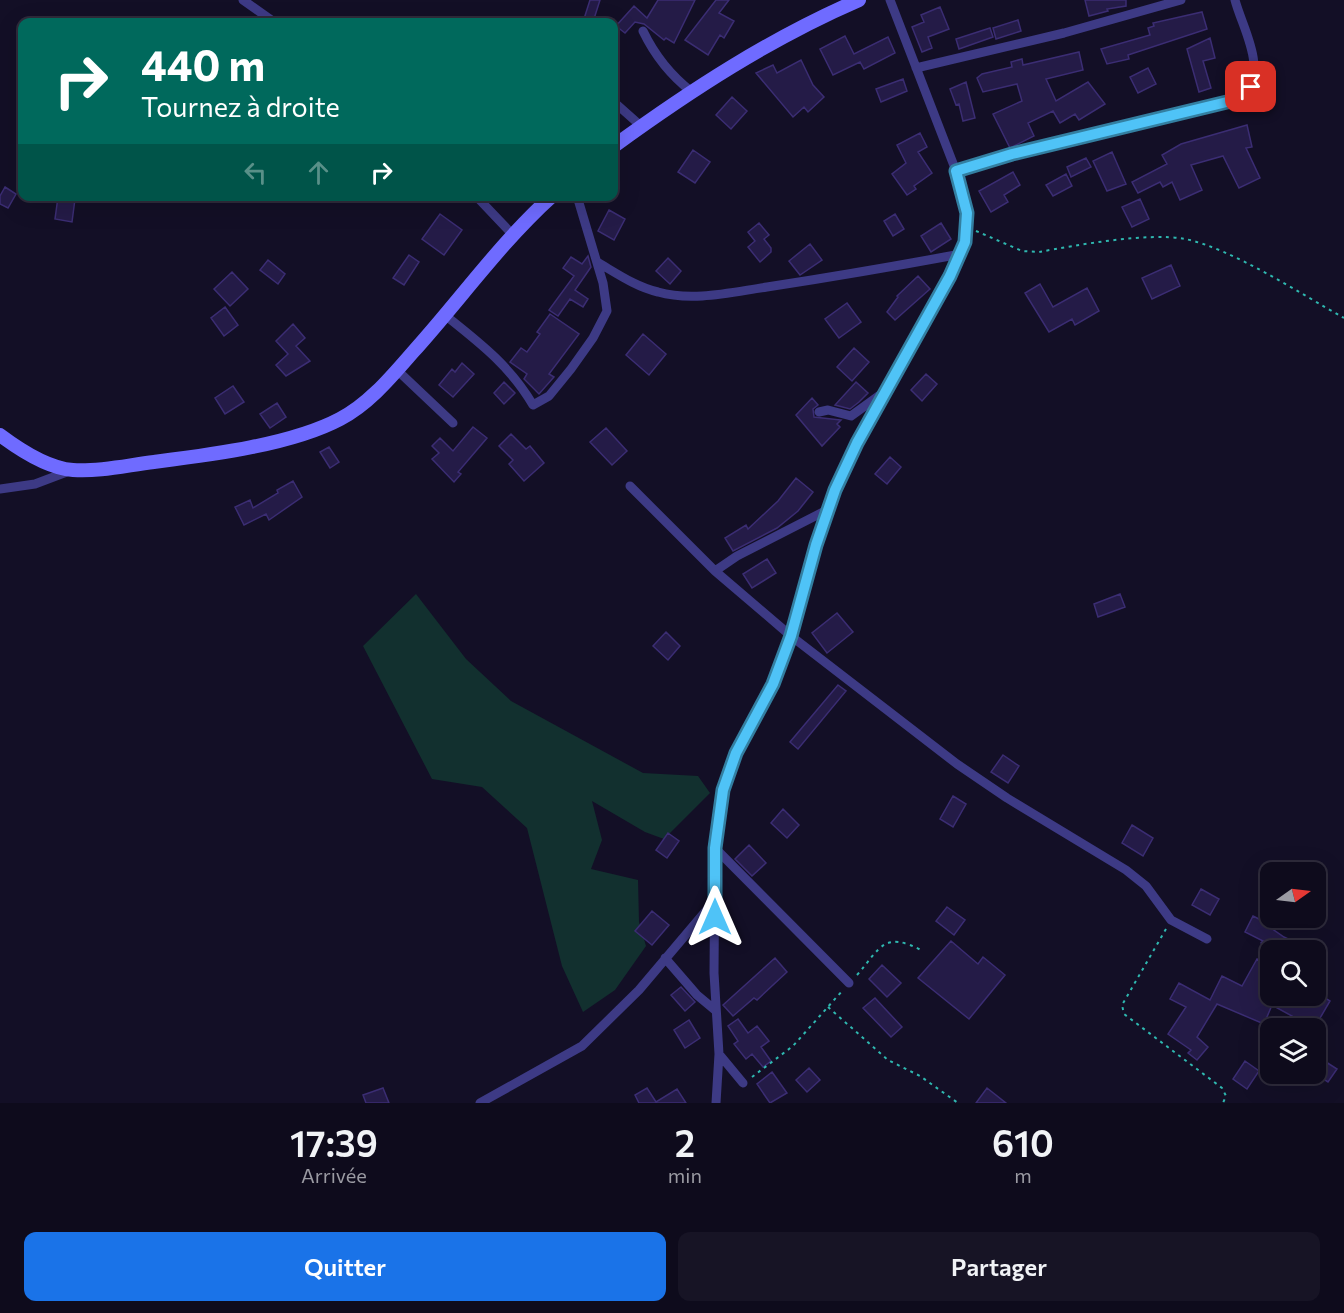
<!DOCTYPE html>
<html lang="fr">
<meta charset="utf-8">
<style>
body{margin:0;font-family:Commissioner,sans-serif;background:#171425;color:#f1f3f6;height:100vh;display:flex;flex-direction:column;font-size:22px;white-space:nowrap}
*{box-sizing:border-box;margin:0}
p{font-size:20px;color:#9b9ba3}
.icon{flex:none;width:33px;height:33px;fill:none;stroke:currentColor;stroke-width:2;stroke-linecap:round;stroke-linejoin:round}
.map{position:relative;height:1103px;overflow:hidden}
.side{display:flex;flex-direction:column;background:#0e0b1c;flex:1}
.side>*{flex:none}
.guide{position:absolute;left:18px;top:18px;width:600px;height:183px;border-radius:12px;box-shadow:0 6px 24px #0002,0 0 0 2px #2e2b3b;background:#00695c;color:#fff;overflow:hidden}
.needle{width:39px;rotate:76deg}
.fabs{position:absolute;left:1260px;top:862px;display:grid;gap:12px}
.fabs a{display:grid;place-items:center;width:66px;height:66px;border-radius:12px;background:#0e0b1c;box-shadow:0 6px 24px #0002,0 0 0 2px #2e2b3b;font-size:30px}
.pin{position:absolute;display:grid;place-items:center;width:51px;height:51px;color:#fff;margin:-26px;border-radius:12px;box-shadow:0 3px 9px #0006}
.me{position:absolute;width:66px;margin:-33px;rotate:0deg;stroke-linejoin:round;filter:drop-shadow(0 0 4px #0008)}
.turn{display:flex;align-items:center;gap:21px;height:126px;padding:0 24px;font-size:27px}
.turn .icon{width:78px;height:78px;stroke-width:2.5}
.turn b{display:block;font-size:42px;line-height:51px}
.lanes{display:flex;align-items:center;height:57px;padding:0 24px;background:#0003;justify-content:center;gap:30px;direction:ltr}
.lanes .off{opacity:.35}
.eta{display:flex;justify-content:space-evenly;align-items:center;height:102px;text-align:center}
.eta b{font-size:36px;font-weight:600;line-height:42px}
.button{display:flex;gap:12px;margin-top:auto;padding:12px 24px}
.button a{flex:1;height:69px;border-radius:12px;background:#1a73e8;color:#fff;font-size:24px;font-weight:600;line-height:69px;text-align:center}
.button a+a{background:#171425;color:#f1f3f6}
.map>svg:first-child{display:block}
.green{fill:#12302f}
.building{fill:#241b47;stroke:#3b2d73;stroke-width:1.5}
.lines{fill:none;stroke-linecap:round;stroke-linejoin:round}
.path{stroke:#2fb8b0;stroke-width:2;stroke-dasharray:3 4.5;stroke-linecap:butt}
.street{stroke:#3d3a85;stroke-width:9}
.secondary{stroke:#6f6bff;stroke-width:14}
.route-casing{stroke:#337fa1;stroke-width:15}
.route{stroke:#4fc3f7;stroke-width:10}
</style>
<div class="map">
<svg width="1344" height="1103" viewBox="0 0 1344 1103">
<rect width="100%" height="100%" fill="#130f26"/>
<!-- green -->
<path class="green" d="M 416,594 L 466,659 L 511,701 L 643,773 L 698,776 L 710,793 L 664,839 L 645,832 L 592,801 L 602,840 L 591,869 L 638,880 L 639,922 L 646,946 L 615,990 L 583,1012 L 562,966 L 527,828 L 482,787 L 432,779 L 363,646 Z"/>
<!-- building -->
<path class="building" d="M 590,0 L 600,0 L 593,22 L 583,22 Z
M 658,0 L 695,0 L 674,43 L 666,38 L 664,40 L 644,24 L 635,22 L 625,33 L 616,26 L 634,6 L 647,18 Z
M 716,0 L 729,0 L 719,13 L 734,21 L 724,38 L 720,35 L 708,55 L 685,40 Z
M 1085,0 L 1126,0 L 1126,6 L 1107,9 L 1108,11 L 1089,16 Z
M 940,7 L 949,29 L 928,37 L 932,48 L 922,52 L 912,27 L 924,22 L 921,15 Z
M 1202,12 L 1207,29 L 1128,55 L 1129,59 L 1107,64 L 1101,49 L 1150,35 L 1148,28 L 1154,26 L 1153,23 Z
M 1018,20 L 1021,31 L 996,39 L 993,28 Z
M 990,28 L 993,37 L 959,49 L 956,39 Z
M 845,36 L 854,54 L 888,37 L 895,53 L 864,69 L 860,62 L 833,75 L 820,49 Z
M 1210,38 L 1215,58 L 1203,61 L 1211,88 L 1199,92 L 1187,49 Z
M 1079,52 L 1083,70 L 1046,79 L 1056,101 L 1088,82 L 1105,104 L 1079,120 L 1075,114 L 1060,123 L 1053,111 L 1028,123 L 1034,136 L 1010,148 L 993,114 L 1022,101 L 1017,84 L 983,92 L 977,78 L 982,74 L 1012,67 L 1011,62 L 1022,59 L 1023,65 Z
M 801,60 L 813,85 L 824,97 L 808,112 L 804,107 L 793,117 L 756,73 L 773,65 L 777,73 Z
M 1148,68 L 1156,84 L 1138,93 L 1130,77 Z
M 903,79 L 907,91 L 881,102 L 876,89 Z
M 966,82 L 975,118 L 963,121 L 959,104 L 956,105 L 950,89 Z
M 732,97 L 747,111 L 731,129 L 716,115 Z
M 1247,125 L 1252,147 L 1246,148 L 1260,178 L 1239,188 L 1223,156 L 1191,165 L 1202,190 L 1180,200 L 1172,182 L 1163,187 L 1160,182 L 1138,193 L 1132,182 L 1167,164 L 1162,155 L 1181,144 Z
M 920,133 L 927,147 L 918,152 L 932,173 L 914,186 L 916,189 L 907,195 L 892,174 L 906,163 L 897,145 Z
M 693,150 L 710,162 L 695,183 L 678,172 Z
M 1112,152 L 1126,184 L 1107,191 L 1093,161 Z
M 1086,158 L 1091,167 L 1071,177 L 1067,167 Z
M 1013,172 L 1020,185 L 1004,195 L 1008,202 L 991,212 L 979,191 Z
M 1066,174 L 1072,186 L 1053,196 L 1046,185 Z
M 5,187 L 16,194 L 8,208 L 0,204 L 0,196 Z
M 58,197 L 75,199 L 72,222 L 55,219 Z
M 1140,199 L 1149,219 L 1132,227 L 1122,207 Z
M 609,210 L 625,219 L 614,240 L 598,231 Z
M 440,214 L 462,230 L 444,255 L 422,239 Z
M 895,214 L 904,229 L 893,236 L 884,221 Z
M 759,223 L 769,235 L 764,239 L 771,248 L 771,252 L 760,262 L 748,247 L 755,241 L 748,232 Z
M 941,223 L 951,239 L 931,252 L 921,236 Z
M 810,244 L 822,260 L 800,275 L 789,261 Z
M 409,255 L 419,262 L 404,285 L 393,278 Z
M 588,256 L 591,267 L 575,290 L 588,299 L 583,307 L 570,299 L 558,316 L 549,310 L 574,276 L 563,268 L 571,257 L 582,264 Z
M 668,258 L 681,271 L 670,284 L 656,271 Z
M 268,260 L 285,274 L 278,284 L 260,270 Z
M 1171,265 L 1180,286 L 1152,299 L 1142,278 Z
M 232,272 L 248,289 L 230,306 L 214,289 Z
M 918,276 L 930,289 L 895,320 L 887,312 L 898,297 L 897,296 Z
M 1040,284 L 1053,307 L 1087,288 L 1099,311 L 1075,325 L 1072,319 L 1049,332 L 1025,293 Z
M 847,303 L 861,322 L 839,338 L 825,319 Z
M 225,307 L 238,325 L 224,336 L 211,318 Z
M 550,314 L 579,334 L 549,374 L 554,377 L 539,394 L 524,379 L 527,374 L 510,362 L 521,348 L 527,352 L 540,334 L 537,332 Z
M 293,324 L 305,338 L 296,346 L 310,361 L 286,376 L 276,365 L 288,354 L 276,341 Z
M 643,334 L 666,354 L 649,375 L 626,355 Z
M 854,348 L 869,362 L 852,381 L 837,367 Z
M 462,363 L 474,374 L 453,397 L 439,385 L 452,369 L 455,372 Z
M 926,374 L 937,384 L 922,401 L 911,390 Z
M 504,382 L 515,393 L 504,404 L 494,393 Z
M 856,382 L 868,393 L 859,402 L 850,409 L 835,405 Z
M 233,386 L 244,402 L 225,414 L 215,398 Z
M 812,398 L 818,405 L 813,409 L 814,417 L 841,420 L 837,424 L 840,427 L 822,446 L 796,415 Z
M 277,403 L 286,417 L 270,428 L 260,414 Z
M 473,427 L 487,438 L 458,472 L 461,474 L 454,482 L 432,459 L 439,453 L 432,446 L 440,438 L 453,451 Z
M 606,428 L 627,451 L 612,465 L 590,442 Z
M 511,434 L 526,449 L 530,446 L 544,463 L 524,481 L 509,464 L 513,460 L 499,446 Z
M 329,447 L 339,462 L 330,468 L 320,452 Z
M 890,457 L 901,467 L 887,484 L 875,474 Z
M 796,478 L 813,492 L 798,511 L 777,528 L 733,551 L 725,538 L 746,525 L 748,529 L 778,501 Z
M 293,481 L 302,497 L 269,520 L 266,514 L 244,525 L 235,507 L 250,500 L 253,508 L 278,493 L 277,490 Z
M 767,559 L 776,573 L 752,588 L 743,574 Z
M 1120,594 L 1125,607 L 1098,617 L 1094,604 Z
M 837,613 L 853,632 L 827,653 L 812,633 Z
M 666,632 L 680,646 L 668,660 L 653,646 Z
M 838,685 L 846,691 L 798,749 L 790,742 Z
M 1003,755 L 1019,766 L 1008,783 L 991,772 Z
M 953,796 L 966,804 L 953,827 L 940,819 Z
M 783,809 L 799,825 L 787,838 L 771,823 Z
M 1132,825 L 1153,838 L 1143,856 L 1122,843 Z
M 668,833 L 679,841 L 667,858 L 656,850 Z
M 749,845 L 766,863 L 752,876 L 735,859 Z
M 1201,889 L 1219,899 L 1210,915 L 1192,905 Z
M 947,907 L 965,920 L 954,935 L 936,921 Z
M 652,911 L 669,925 L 652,945 L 635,931 Z
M 1253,916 L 1269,924 L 1268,926 L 1284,937 L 1313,951 L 1261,951 L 1264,945 L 1261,943 L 1263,941 L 1245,932 Z
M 951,941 L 978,964 L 983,957 L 1005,975 L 969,1019 L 918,978 Z
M 775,958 L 787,972 L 757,1000 L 754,998 L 733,1016 L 723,1005 Z
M 1257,959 L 1270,967 L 1270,996 L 1316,996 L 1316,992 L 1330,1001 L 1316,1025 L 1313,1023 L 1309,1029 L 1283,1029 L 1292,1016 L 1272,1005 L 1264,1024 L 1217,1004 L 1197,1037 L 1208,1047 L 1197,1060 L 1188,1053 L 1191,1050 L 1168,1034 L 1186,1007 L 1170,999 L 1179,983 L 1210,1000 L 1222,976 L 1242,986 Z
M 882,965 L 901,983 L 887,997 L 869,979 Z
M 681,987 L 695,1002 L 685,1011 L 671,995 Z
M 875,998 L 902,1027 L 891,1037 L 863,1008 Z
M 738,1019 L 748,1033 L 757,1026 L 769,1041 L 761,1047 L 771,1061 L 763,1067 L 752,1054 L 746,1059 L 734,1044 L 738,1041 L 728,1026 Z
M 689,1020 L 700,1038 L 685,1048 L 674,1030 Z
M 1245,1061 L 1259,1071 L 1247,1089 L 1233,1079 Z
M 1326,1062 L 1337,1069 L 1328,1082 L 1317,1075 Z
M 809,1068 L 820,1080 L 807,1092 L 796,1080 Z
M 772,1072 L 787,1093 L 770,1103 L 757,1084 Z
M 383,1088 L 389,1103 L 366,1103 L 363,1095 Z
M 647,1088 L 656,1102 L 677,1089 L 686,1103 L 639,1103 L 635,1095 Z
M 987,1088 L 1006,1103 L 976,1103 Z"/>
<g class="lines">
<!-- path -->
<path class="path" d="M 976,231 L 1022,251 L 1039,252 C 1077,245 1148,232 1185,239 C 1231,248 1301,294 1344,318
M 1166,929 L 1122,1005 L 1124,1014 L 1222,1088 L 1226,1096 L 1223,1103
M 857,975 C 881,947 884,931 921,950
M 828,1007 L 888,1060 L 920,1076 L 958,1103
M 752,1077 L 793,1046 L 843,990"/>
<!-- street -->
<path class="street" d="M 243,0 L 274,22
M 643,31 C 655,56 670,75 692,92
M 916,68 L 1064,33 L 1181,0
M 614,102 L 641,126
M 956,171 L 1242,96 C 1269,70 1243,30 1235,0
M 476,196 L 512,234
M 597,262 C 616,273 636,287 658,292 C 693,302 732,292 767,287 C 832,277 896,266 961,254
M 446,316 C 480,343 511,367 533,405 L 549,396 L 571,369 L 593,338 L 607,311 L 603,283 L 577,196
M 397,370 L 453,423
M 819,412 L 828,410 L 851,416 L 880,395
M 630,486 L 715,571 L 791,636 L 957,764 L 1007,798 L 1126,870 L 1146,886 L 1171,920 L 1207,939
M 0,489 L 35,484 L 72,470
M 715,571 L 737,556 L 827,510
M 715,848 L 849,983
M 665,958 L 697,995 L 715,1010
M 719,1054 L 743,1083
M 480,1103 L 582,1046 L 639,990 L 716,899
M 716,1103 L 719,1054 L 714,973 L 715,848 L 723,791 L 736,753 L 773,684 L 791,636 L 815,545 L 835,490 L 857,443 L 950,276 L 965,242 L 967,213 L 956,171 L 890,0"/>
<!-- secondary -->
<path class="secondary" d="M 614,146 C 691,90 771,38 859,0
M 0,435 C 20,450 47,468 73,470 C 99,472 128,465 154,462 C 209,455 291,445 340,419 C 369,404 392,376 413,352 C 460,300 500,243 552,196"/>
</g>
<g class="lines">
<!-- route casing -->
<g class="route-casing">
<path id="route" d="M 715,917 L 715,848 L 723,790 L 736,753 L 773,684 L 791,636 L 816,545 L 835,490 L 857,443 L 950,276 L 965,242 L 967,213 L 956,171 L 1012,154 L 1231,101 L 1251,87"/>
</g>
<!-- route -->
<use href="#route" class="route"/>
</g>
</svg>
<div class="fabs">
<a><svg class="needle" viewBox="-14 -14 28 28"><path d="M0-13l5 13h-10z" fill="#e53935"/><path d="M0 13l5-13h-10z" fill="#9b9ba3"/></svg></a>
<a><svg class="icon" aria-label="search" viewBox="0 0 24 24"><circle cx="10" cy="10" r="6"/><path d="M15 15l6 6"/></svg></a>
<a><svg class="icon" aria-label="layers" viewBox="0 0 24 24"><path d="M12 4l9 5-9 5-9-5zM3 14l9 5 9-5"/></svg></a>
</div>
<div class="pin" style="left:1251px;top:87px;background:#d93025"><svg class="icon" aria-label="arrive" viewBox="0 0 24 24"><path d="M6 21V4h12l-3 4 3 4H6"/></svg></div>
<svg class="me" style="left:715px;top:917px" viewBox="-20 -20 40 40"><path d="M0-17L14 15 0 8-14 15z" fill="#4fc3f7" stroke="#fff" stroke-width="4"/></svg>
<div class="guide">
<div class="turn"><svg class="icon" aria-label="right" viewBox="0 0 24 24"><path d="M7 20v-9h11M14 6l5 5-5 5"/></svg><div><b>440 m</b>Tournez à droite</div></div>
<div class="lanes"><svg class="icon off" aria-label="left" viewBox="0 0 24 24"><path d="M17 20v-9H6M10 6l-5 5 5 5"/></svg><svg class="icon off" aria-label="ahead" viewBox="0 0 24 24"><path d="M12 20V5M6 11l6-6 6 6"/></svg><svg class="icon" aria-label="right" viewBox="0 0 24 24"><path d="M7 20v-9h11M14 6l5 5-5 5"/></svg></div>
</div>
</div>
<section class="side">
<div class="eta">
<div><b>17:39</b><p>Arrivée</p></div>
<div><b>2</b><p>min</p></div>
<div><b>610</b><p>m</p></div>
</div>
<div class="button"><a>Quitter</a><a>Partager</a></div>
</section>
